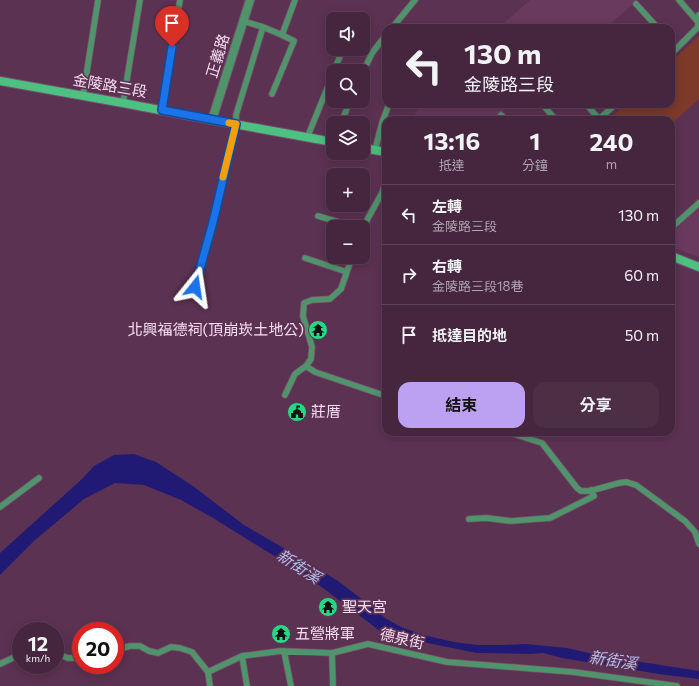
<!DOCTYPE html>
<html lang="zh-TW">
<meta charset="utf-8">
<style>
body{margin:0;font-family:Commissioner,"Noto Sans TC",sans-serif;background:#4c2e45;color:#f1f3f6;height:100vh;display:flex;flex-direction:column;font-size:15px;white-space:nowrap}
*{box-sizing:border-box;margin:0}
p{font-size:13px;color:#b0a5b0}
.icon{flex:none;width:22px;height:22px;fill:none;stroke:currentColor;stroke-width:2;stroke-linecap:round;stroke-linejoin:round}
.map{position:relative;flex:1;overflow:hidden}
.panel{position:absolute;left:382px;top:116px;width:293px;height:320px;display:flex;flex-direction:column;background:#45263e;border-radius:12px;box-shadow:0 2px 10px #0003,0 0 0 1px #5d4358}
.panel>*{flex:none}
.top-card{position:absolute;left:382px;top:24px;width:293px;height:84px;border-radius:12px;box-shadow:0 2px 10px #0003,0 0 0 1px #5d4358;background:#45263e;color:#f1f3f6;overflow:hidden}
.fabs{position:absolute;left:326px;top:12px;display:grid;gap:8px}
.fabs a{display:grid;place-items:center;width:44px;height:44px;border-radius:8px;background:#45263e;box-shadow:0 2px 10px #0003,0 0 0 1px #5d4358;font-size:20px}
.speed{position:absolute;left:12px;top:622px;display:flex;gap:8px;font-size:20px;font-weight:700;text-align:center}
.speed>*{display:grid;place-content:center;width:52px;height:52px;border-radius:50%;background:#45263e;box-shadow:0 2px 10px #0003,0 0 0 1px #5d4358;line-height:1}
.speed small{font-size:10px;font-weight:400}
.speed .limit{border:6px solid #d22;background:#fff;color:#111}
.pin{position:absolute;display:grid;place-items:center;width:34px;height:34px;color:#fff;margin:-41px -17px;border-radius:50% 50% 50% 0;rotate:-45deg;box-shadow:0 0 4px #0007}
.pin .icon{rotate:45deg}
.me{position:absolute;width:44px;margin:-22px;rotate:15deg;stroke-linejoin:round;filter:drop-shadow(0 0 3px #0008)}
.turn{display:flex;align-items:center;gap:14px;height:84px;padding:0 16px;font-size:18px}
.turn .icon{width:52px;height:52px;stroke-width:2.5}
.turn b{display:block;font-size:28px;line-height:34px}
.eta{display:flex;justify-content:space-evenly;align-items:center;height:68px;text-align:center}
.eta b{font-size:24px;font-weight:700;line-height:28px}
.primary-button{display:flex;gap:8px;margin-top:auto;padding:8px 16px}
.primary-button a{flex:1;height:46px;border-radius:12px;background:#bca0f2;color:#111;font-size:16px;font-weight:700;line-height:46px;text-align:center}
.primary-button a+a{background:#4c2e45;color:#f1f3f6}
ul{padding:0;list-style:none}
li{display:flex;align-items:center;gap:12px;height:60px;padding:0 16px;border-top:1px solid #5d4358}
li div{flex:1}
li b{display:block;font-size:15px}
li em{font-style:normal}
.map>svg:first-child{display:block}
.built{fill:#6a395e}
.green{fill:#7d3a28}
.water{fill:#211a75}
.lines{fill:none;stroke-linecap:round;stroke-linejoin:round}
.service-casing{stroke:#78516e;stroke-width:7}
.minor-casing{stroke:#78516e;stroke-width:10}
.secondary-casing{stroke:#78516e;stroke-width:10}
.service{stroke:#50946c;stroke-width:5.5}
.minor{stroke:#50946c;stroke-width:8}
.secondary{stroke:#4dc182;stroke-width:8}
.route-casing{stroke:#114b97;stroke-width:10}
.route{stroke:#1a73e8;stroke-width:7}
.slow{stroke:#f59e0b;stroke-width:7}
.labels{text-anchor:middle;stroke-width:3.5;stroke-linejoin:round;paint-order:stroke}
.street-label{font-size:15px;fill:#f7dcef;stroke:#5c3252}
.poi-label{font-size:15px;fill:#f7dcef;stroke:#5c3252;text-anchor:start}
.water-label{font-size:16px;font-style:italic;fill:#b5bef0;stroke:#5c3252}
</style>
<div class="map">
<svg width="699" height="686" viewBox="0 0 699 686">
<rect width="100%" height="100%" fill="#5c3252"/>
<!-- built -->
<path class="built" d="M 530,0 L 638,0 L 605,28 L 498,28 Z
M 419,104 L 512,104 L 492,120 L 413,120 Z
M 699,208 L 699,257 L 671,247 L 671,233 Z"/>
<!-- green -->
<path class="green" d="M 699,36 L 699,99 L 671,124 L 671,120 L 609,120 L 626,104 L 671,104 L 671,62 Z"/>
<!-- water -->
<path class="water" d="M 134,454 L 156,462 L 193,486 L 244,525 L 299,557 L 338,581 L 375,609 L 385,618 L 401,627 L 423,635 L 454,642 L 477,645 L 502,645 L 526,644 L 567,648 L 589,653 L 635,661 L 699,671 L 699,679 L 659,674 L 562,658 L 543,653 L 531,654 L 477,653 L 384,634 L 323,588 L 284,562 L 213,518 L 181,500 L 144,485 L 115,483 L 84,499 L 34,541 L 0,575 L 0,553 L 82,479 L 94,466 L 114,455 Z"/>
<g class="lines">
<!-- service casing -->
<g class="service-casing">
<path id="service" d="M 679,0 L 698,22
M 636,4 L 658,28
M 243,21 L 263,27 L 282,35
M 392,28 L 415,0
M 671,43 L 676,49
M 671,54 L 698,27 L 698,16 L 699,15
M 334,71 L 343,49
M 363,72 L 372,53 L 386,35
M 272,94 L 294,41 L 282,35 L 295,0
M 83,96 L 98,0
M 123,103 L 140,0
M 542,104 L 556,120
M 586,104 L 599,119
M 162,110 L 180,0
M 501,115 L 506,120
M 598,120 L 616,104
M 341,123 L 350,101
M 307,138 L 333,74
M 375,150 L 382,123 L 389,104
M 318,216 L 356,227
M 671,228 L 699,203
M 363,230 L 368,218 L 382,193 L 386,180
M 352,257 L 341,289 L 330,299 L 312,300 L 304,303 L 303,316 L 312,347 L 311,359 L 306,366 L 315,372 L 386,396
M 305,258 L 347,272
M 195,287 L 213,222 L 236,125 L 236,115 L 263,27
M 285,395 L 295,374 L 306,366
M 508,432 L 542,443 L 577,488 L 581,491 L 590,491 L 619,483 L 626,482 L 636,485 L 685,521 L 695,532 L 699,544
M 0,507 L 39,478
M 469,519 L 486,518 L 511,521 L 550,518 L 594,496 L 591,490
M 115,650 L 130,646 L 140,646 L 149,651 L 158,653 L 171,647 L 180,648 L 192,652 L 208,672
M 284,651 L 291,686
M 55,653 L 68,658 L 81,658
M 332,653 L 333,686
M 242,656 L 247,686
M 0,664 L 21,654
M 208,672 L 242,656 L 281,651 L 332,653 L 368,644 L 447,662 L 573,672 L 677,686
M 208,672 L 210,686"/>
</g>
<!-- minor casing -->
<g class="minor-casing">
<path id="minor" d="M 212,120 L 250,0"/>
</g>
<!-- secondary casing -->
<g class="secondary-casing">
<path id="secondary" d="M 0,81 L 123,103 L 212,120 L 333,142
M 363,148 L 386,152
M 671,256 L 699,267"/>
</g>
<!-- service -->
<use href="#service" class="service"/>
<!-- minor -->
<use href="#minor" class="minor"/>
<!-- secondary -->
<use href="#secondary" class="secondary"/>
</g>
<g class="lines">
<!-- route casing -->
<g class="route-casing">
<path id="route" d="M 172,47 L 162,110 L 236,124 L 213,222 L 195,287"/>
</g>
<!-- route -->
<use href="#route" class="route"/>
<!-- slow -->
<path class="slow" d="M 223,177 L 236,124 L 229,123"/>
</g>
<!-- icons -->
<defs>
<g id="temple-disc" transform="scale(1)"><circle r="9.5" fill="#26d886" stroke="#5c3252"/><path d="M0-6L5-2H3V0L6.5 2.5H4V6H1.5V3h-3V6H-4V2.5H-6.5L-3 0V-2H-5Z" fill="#111"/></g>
<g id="civic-disc" transform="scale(1)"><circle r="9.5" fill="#26d886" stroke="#5c3252"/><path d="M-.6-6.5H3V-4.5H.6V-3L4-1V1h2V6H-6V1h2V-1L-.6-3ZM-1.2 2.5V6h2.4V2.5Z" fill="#111"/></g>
</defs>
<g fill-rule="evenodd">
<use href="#temple-disc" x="318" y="330"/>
<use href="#civic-disc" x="297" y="412"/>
<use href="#temple-disc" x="328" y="607"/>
<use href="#temple-disc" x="281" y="634"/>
</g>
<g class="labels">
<!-- street labels -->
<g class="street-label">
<text transform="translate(218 56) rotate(-73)" y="5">正義路</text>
<text transform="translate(110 86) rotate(10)" y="5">金陵路三段</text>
<text transform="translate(402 639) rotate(13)" y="5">德泉街</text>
</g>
<!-- poi labels -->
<g class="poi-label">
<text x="304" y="335" text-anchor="end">北興福德祠(頂崩崁土地公)</text>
<text x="311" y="417">莊厝</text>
<text x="342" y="612">聖天宮</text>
<text x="295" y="639">五營將軍</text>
</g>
<!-- water labels -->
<g class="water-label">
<text transform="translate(299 566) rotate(33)" y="6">新街溪</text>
<text transform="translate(613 660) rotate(9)" y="6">新街溪</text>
</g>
</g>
</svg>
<div class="fabs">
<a><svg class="icon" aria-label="sound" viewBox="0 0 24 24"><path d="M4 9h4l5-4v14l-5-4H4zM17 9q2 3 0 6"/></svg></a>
<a><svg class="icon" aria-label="search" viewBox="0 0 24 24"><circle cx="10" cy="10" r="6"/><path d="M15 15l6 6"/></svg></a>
<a><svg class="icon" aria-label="layers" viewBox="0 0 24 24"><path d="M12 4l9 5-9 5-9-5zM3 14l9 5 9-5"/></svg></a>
<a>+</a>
<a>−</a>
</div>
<div class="speed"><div>12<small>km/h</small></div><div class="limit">20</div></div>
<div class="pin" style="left:172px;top:47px;background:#d93025"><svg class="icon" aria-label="arrive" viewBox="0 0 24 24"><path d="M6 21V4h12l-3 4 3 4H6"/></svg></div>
<svg class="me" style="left:195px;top:287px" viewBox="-20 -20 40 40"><path d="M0-17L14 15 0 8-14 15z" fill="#1a73e8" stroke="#fff" stroke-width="4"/></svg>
<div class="top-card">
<div class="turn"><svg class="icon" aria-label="left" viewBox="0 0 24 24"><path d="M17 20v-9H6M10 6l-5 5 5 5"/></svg><div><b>130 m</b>金陵路三段</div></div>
</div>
<section class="panel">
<div class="eta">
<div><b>13:16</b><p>抵達</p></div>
<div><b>1</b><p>分鐘</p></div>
<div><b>240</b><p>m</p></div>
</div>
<ul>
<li><svg class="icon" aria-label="left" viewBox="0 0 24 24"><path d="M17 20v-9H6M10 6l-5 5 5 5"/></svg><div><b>左轉</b><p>金陵路三段</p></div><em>130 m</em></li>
<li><svg class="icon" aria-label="right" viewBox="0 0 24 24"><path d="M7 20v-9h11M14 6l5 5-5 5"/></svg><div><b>右轉</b><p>金陵路三段18巷</p></div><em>60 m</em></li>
<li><svg class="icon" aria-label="arrive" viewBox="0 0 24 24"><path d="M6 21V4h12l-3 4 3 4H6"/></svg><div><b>抵達目的地</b></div><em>50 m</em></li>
</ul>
<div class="primary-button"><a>結束</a><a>分享</a></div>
</section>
</div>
